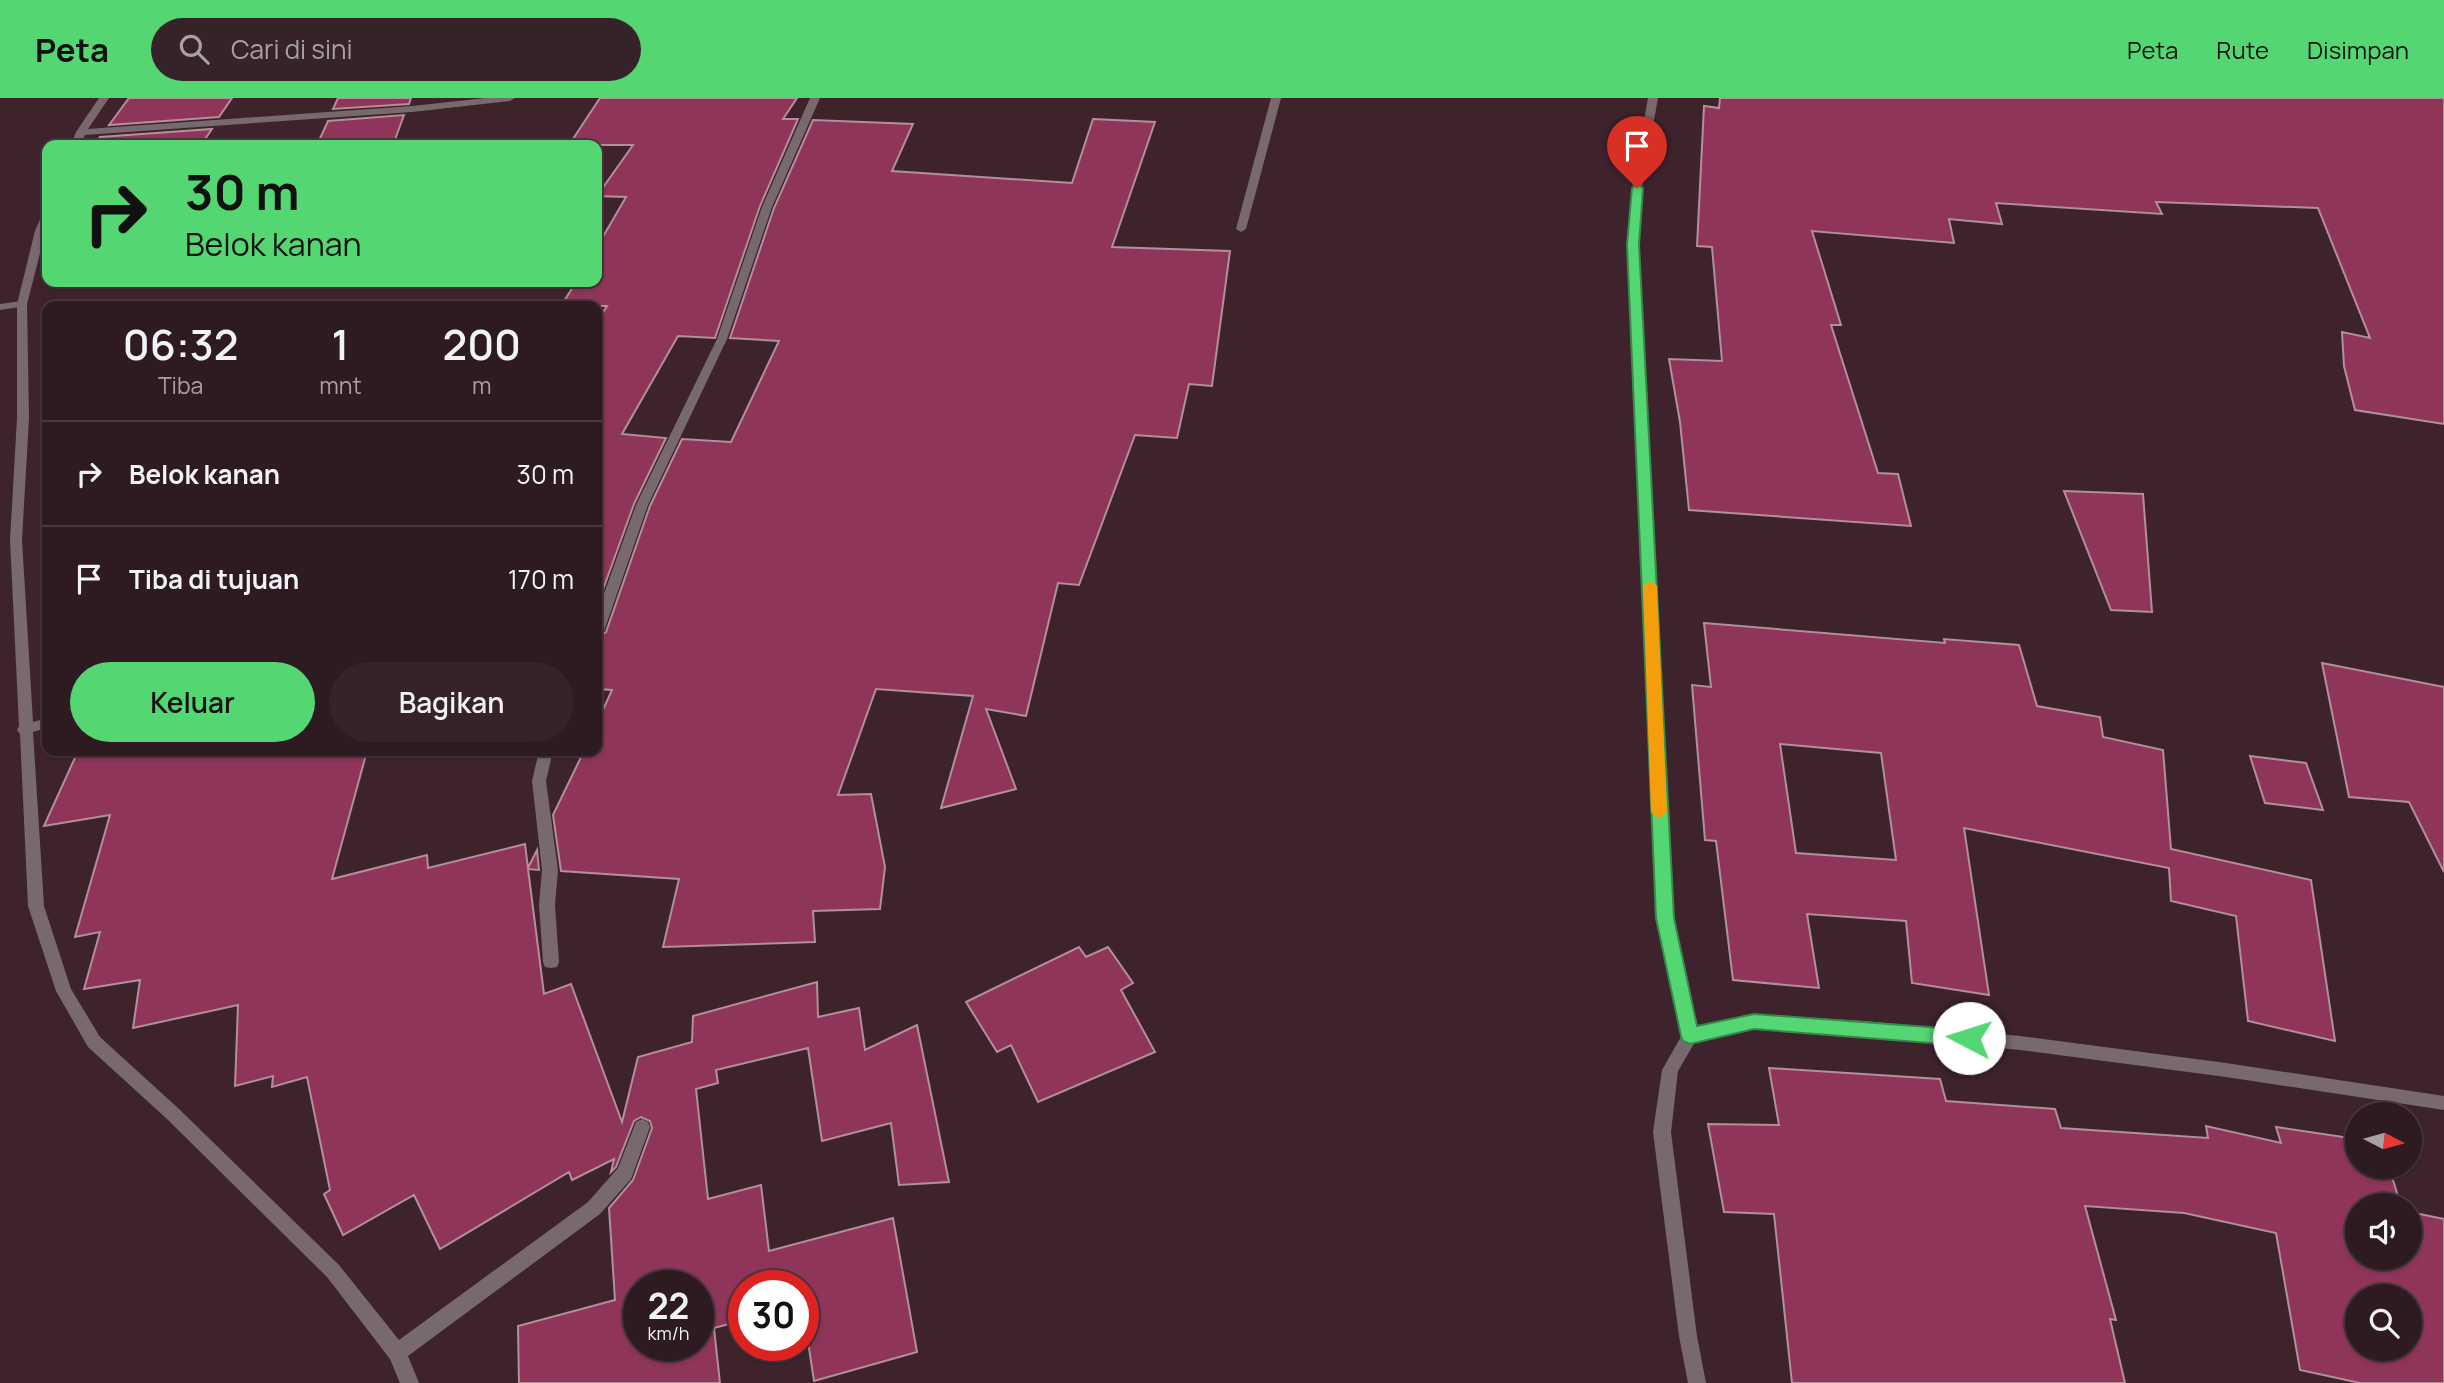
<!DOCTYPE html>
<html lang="id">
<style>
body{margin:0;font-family:Manrope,sans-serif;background:#36232a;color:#f1f3f6;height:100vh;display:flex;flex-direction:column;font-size:26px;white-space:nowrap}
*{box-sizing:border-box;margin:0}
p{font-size:23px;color:#a7a1a5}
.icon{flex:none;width:38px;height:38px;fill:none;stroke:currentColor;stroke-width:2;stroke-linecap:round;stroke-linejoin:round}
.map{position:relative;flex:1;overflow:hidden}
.sheet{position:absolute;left:42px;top:203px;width:560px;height:455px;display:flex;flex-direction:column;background:#2e1a21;border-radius:14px;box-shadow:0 2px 5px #0004,0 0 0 2px #49383f}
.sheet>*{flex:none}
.hud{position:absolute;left:42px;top:42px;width:560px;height:147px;border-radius:14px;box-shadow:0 2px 5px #0004,0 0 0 2px #49383f;background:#54d672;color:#111;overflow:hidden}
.needle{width:46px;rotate:96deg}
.buttons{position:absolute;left:2345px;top:1004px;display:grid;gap:14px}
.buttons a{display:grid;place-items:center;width:77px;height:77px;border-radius:50%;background:#2e1a21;box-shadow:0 2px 5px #0004,0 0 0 2px #49383f;font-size:35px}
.speed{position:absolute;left:623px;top:1172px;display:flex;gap:14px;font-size:35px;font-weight:700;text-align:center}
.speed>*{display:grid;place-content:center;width:91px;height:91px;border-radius:50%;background:#2e1a21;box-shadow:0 2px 5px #0004,0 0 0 2px #49383f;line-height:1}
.speed small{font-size:18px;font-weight:400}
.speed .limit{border:10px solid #d22;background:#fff;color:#111}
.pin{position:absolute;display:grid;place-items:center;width:60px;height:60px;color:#fff;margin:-72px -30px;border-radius:50% 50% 50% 0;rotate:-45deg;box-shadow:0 0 7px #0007}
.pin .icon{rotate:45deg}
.me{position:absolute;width:77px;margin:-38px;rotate:275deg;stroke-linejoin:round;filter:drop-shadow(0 0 5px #0008)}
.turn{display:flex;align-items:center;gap:24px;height:147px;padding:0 28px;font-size:32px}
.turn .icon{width:91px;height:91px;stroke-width:2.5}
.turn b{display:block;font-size:49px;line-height:60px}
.eta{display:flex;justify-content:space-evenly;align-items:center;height:119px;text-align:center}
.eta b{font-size:42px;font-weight:600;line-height:49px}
.action{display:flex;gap:14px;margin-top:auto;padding:14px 28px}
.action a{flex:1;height:80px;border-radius:42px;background:#54d672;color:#111;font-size:28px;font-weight:600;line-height:80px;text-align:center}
.action a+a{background:#36232a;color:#f1f3f6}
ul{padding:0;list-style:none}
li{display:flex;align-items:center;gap:21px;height:105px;padding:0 28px;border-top:2px solid #49383f}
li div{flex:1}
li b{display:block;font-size:26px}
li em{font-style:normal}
header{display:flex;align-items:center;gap:42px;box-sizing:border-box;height:98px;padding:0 35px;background:#54d672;color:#111}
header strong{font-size:33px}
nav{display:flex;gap:38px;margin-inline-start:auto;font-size:24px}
.search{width:490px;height:63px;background:#36232a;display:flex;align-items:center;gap:18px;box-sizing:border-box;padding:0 24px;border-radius:38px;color:#a7a1a5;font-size:26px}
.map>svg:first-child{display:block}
.building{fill:#8e3559;stroke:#b28f9a;stroke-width:2;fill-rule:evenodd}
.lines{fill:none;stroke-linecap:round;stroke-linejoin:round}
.lane{fill:#78696e;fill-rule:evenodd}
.street{fill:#78696e;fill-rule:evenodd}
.route{fill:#54d672;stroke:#378b4a;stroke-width:2}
.slow{fill:#f59e0b}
</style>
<header>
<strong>Peta</strong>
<div class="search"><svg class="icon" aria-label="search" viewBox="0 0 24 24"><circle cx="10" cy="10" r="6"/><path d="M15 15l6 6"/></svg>Cari di sini</div>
<nav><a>Peta</a><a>Rute</a><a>Disimpan</a></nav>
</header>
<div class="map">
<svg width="2444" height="1285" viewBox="0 0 2444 1285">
<rect width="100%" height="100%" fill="#3e232c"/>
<!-- building -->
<path class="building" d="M 129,0 L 232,0 L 219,19 L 109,27 Z
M 338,0 L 411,0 L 409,6 L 333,11 Z
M 600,0 L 797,0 L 783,21 L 798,21 L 760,108 L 715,240 L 678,238 L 622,336 L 666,340 L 634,406 L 597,508 L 597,224 L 607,208 L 561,208 L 576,184 L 597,184 L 597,149 L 626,99 L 597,98 L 633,47 L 569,47 Z
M 1720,0 L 2444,0 L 2444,326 L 2355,312 L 2344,268 L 2342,234 L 2370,240 L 2318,110 L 2156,104 L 2162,116 L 1996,105 L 2002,126 L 1949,121 L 1954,145 L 1812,133 L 1841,227 L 1831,227 L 1878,375 L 1898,376 L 1911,428 L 1689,412 L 1680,324 L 1669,261 L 1722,263 L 1712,149 L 1697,148 L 1704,8 L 1719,10 Z
M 404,17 L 393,47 L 317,47 L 328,23 Z
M 1093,21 L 1155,24 L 1112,149 L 1230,153 L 1212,288 L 1189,286 L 1177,340 L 1135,337 L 1079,487 L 1058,485 L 1026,618 L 986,611 L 1016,691 L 941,710 L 973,598 L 876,591 L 838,697 L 871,696 L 885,769 L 880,811 L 813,813 L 815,844 L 663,849 L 679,781 L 561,773 L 553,717 L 584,653 L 597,653 L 597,625 L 612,592 L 597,591 L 597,540 L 606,534 L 650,408 L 682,341 L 731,344 L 779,243 L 730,240 L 774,110 L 813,22 L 913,26 L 892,73 L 1072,85 Z
M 212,31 L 201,47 L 93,47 L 100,39 Z
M 2064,393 L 2143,396 L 2152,514 L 2111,512 Z
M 1704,525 L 1945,545 L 1944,541 L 2019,547 L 2037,608 L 2100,619 L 2103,639 L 2163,652 L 2171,751 L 2311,782 L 2335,943 L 2248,923 L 2236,818 L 2171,803 L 2169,770 L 1964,730 L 1989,897 L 1912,885 L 1906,823 L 1807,816 L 1819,890 L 1733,882 L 1716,743 L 1705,742 L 1692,587 L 1711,589 ZM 1780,646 L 1881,655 L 1896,762 L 1796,755 Z
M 2322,565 L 2444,589 L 2444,774 L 2409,704 L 2349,699 Z
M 78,653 L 367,653 L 332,781 L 427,757 L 428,770 L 525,746 L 528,770 L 537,752 L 539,772 L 528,771 L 544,896 L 571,886 L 622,1024 L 638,959 L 692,944 L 693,918 L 817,884 L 818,919 L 859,910 L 865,952 L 917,927 L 949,1084 L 899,1087 L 891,1025 L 822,1043 L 808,950 L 716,972 L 718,985 L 696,991 L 708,1101 L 761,1087 L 769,1153 L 893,1120 L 917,1254 L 814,1283 L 803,1211 L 803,1188 L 744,1188 L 744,1222 L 714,1230 L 720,1285 L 519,1285 L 518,1228 L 615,1202 L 609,1110 L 633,1082 L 652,1030 L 650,1023 L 641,1019 L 634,1023 L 616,1069 L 611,1074 L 614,1061 L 572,1082 L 569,1074 L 440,1151 L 414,1097 L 343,1137 L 324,1096 L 330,1092 L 307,979 L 272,989 L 273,978 L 235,988 L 238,907 L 133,930 L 140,882 L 84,891 L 100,834 L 75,839 L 110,717 L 44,728 ZM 639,1188 L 698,1188 L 698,1248 L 639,1248 Z
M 2250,658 L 2306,665 L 2323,712 L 2265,705 Z
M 1079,849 L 1086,859 L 1108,849 L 1133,885 L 1121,892 L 1155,954 L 1038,1004 L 1011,947 L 997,954 L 966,904 Z
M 1769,970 L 1940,981 L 1946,1003 L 2055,1011 L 2061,1030 L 2208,1040 L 2206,1028 L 2281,1045 L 2276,1029 L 2357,1041 L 2357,1070 L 2389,1069 L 2401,1108 L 2357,1108 L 2357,1160 L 2410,1160 L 2410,1114 L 2444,1121 L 2444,1285 L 2360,1285 L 2300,1272 L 2276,1135 L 2184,1115 L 2085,1108 L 2116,1222 L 2110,1221 L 2125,1285 L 1792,1285 L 1774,1116 L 1724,1114 L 1708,1026 L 1779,1027 ZM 2357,1199 L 2410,1199 L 2410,1251 L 2357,1251 Z"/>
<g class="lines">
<!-- lane -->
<path class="lane" d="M 22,203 L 26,204 L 26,208 L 0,212 L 0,206 Z"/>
<!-- street -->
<path class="street" d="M 99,0 L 109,0 L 88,31 L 412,8 L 486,0 L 515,0 L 510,3 L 412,14 L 85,37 L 81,47 L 71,47 L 76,34 Z
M 810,0 L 820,0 L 772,109 L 727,241 L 648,407 L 604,533 L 597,537 L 597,515 L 636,407 L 717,241 L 762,109 Z
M 1271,0 L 1281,0 L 1246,131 L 1241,134 L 1236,131 Z
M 1648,0 L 1658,0 L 1642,90 L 1638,147 L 1673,820 L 1696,930 L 1753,916 L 1865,923 L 2020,938 L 2226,965 L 2444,998 L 2444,1012 L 2226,979 L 2020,952 L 1865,937 L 1753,930 L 1695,944 L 1678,973 L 1671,1034 L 1697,1238 L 1706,1285 L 1688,1285 L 1679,1238 L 1653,1034 L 1662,972 L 1682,937 L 1657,820 L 1628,147 L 1632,90 Z
M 47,114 L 47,128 L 27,206 L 29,320 L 22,442 L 33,624 L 47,620 L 47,630 L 33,634 L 44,808 L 71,891 L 100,939 L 179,1011 L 339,1167 L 399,1242 L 588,1104 L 618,1070 L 636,1024 L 642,1021 L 648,1024 L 650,1029 L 631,1081 L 600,1116 L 408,1258 L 419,1285 L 400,1285 L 390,1261 L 327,1179 L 167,1021 L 88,949 L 56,893 L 28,808 L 20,636 L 17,632 L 19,628 L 10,442 L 17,320 L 17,206 L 35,133 L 42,117 Z
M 539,653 L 553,653 L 546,683 L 558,772 L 555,807 L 559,864 L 557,869 L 551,870 L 545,869 L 543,864 L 539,807 L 542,772 L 532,683 Z"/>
</g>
<!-- route -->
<path class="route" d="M 1637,86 L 1643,90 L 1639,147 L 1674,820 L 1697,928 L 1754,916 L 1969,932 L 1975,934 L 1978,940 L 1975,946 L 1969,948 L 1754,931 L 1690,946 L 1683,943 L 1681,938 L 1656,820 L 1627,147 L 1632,90 Z"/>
<!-- slow -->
<path class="slow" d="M 1650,483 L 1657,488 L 1667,714 L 1659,721 L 1651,714 L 1643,488 Z"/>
</svg>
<div class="buttons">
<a><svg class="needle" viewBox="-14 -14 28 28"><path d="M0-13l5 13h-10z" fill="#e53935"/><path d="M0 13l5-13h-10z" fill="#a7a1a5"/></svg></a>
<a><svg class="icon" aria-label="sound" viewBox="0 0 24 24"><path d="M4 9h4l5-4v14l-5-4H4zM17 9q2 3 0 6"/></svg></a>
<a><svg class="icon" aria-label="search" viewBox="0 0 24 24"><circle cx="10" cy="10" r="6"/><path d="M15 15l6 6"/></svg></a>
</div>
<div class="speed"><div>22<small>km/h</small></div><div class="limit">30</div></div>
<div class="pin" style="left:1637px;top:90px;background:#d93025"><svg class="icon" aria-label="arrive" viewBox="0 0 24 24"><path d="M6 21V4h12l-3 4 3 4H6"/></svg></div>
<svg class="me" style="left:1969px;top:940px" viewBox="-20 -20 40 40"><circle r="19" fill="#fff"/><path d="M0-13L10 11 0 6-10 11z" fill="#54d672"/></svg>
<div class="hud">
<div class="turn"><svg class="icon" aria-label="right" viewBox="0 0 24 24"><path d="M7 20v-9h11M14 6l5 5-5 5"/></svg><div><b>30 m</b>Belok kanan</div></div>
</div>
<section class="sheet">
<div class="eta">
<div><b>06:32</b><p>Tiba</p></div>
<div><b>1</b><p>mnt</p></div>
<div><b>200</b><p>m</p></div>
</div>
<ul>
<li><svg class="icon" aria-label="right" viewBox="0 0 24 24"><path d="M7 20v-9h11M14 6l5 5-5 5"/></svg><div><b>Belok kanan</b></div><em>30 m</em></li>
<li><svg class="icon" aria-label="arrive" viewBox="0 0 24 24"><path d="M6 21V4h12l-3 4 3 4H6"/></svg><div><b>Tiba di tujuan</b></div><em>170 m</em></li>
</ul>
<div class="action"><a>Keluar</a><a>Bagikan</a></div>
</section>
</div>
